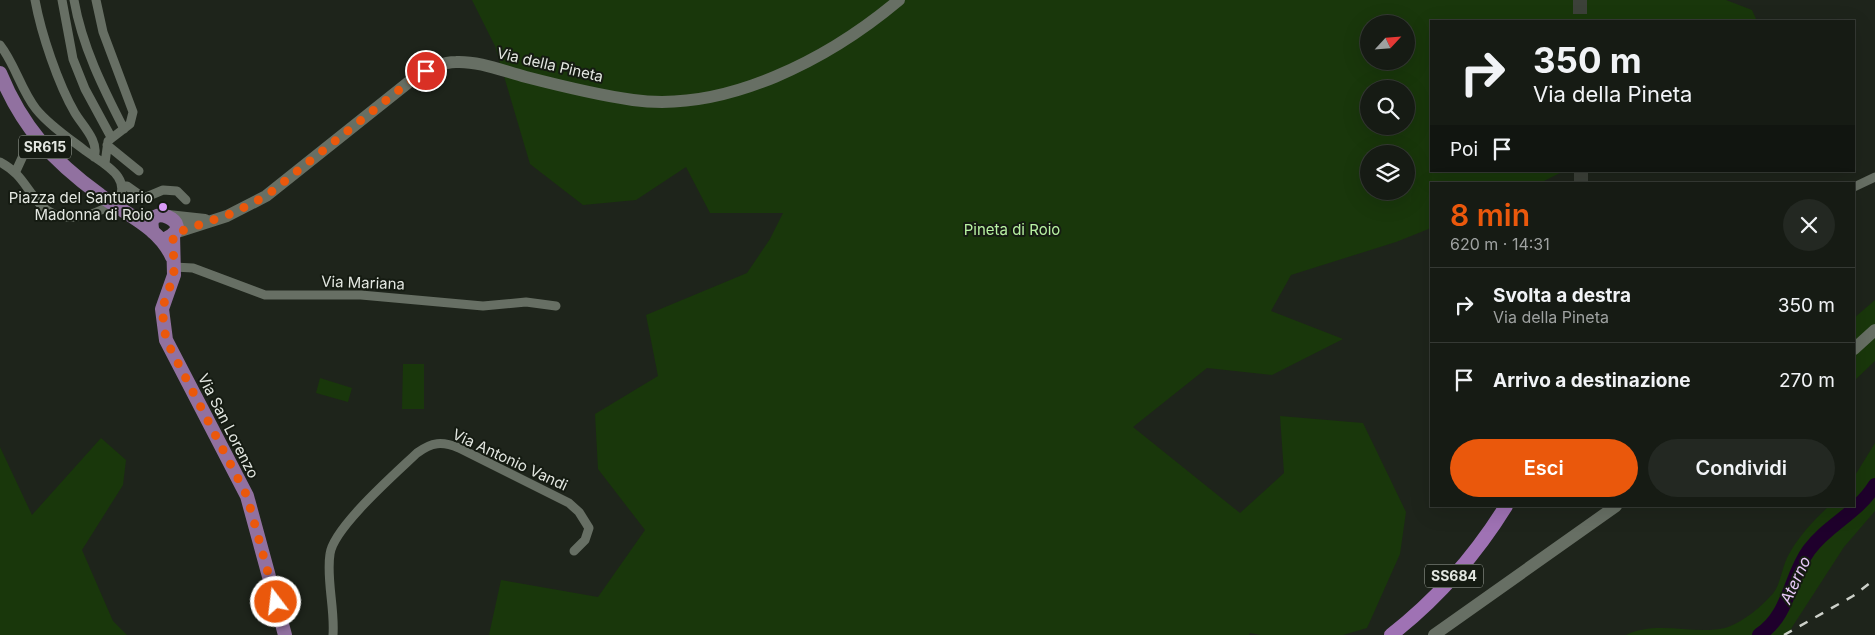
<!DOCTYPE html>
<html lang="it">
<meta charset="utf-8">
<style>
body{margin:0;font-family:Inter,sans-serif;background:#232822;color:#f1f3f6;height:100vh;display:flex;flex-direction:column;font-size:19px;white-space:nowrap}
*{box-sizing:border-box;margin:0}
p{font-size:16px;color:#9ea1a0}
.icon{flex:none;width:28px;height:28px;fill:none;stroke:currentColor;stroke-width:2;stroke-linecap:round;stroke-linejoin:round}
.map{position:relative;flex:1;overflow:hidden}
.details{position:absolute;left:1430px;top:182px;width:425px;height:325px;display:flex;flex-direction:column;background:#161b14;border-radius:0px;box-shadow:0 5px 20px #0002,0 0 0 1px #353934}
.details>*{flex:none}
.hud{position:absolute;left:1430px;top:20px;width:425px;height:152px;border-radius:0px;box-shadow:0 5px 20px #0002,0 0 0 1px #353934;background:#161b14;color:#f1f3f6;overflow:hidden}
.needle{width:32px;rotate:64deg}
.buttons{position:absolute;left:1360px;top:15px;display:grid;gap:10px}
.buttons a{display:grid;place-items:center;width:55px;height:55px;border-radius:50%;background:#161b14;box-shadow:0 5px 20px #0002,0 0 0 1px #353934;font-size:25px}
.pin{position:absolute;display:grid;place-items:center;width:42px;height:42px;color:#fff;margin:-21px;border:2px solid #fff;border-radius:50%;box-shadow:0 1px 5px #0007}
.me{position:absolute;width:55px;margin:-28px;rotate:345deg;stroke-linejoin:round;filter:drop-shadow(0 0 4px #0008)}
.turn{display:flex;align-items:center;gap:18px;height:105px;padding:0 20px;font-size:22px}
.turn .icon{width:65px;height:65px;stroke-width:2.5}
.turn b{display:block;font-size:35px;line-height:42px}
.then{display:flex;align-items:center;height:48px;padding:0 20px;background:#0003;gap:10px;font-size:19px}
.round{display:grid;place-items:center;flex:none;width:52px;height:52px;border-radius:26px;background:#232822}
.overview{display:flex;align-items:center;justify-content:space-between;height:85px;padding:0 20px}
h1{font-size:30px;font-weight:600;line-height:38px;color:#ea580c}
.button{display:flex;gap:10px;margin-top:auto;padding:10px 20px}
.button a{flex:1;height:58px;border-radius:30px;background:#ea580c;color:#fff;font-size:20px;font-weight:600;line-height:58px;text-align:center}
.button a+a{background:#232822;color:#f1f3f6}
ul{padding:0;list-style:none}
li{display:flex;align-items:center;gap:15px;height:75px;padding:0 20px;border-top:1px solid #353934}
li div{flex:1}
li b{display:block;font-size:19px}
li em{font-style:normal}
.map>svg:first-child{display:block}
.green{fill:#19370b;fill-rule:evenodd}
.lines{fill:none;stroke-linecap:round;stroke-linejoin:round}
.river{stroke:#1f002c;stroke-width:14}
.trunk-tunnel{stroke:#3c4139;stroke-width:14;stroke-dasharray:14 7;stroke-linecap:butt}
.minor{stroke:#676f64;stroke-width:9}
.secondary{stroke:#676f64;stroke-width:12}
.primary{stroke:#9171a0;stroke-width:14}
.trunk{stroke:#9f72b4;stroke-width:14}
.rail{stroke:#cdd1ca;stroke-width:2.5;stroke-dasharray:9 9;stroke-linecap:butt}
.route{stroke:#ea580c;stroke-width:9;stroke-dasharray:0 16.2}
.poi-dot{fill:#d99af7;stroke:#151b12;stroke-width:2}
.labels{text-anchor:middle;stroke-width:4;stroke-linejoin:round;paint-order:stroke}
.shield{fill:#151b12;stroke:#a5aaa3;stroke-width:1}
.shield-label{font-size:14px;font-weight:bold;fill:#e3e7e1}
.street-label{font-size:15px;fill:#e3e7e1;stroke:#151b12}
.poi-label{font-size:15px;fill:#e3e7e1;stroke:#151b12;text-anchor:end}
.park-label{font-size:15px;fill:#b8f2a3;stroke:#151b12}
.water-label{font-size:16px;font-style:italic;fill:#e8c9f8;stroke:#151b12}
</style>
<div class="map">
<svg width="1875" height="635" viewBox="0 0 1875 635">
<rect width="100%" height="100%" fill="#1e241b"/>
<!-- green -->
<path class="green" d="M 472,0 L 1726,0 L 1752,10 L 1757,21 L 1431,21 L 1431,171 L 1564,171 L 1538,184 L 1431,184 L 1431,228 L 1396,242 L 1291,275 L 1271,311 L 1343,339 L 1272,375 L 1207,368 L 1133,427 L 1240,513 L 1284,473 L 1280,416 L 1363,423 L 1406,512 L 1400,554 L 1367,628 L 1343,635 L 1260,635 L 1250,633 L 1249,635 L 489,635 L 501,580 L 598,597 L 645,530 L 598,469 L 595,414 L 658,376 L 646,315 L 747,273 L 770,239 L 783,213 L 710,213 L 686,167 L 636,200 L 583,205 L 530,164 L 495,46 ZM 1369,24 L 1406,24 L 1406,61 L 1369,61 ZM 1369,89 L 1406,89 L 1406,126 L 1369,126 ZM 1369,154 L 1406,154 L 1406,191 L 1369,191 Z
M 1875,300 L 1875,361 L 1854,381 L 1854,318 Z
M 403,364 L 424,364 L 424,409 L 402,409 Z
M 320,378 L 352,388 L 348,402 L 316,393 Z
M 101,438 L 126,460 L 123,485 L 82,550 L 113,621 L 127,635 L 0,635 L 0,447 L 32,515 Z
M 1875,443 L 1875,511 L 1844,547 L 1787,635 L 1626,635 C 1657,620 1692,635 1725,628 C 1742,623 1763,606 1774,592 C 1781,582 1782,567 1788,556 C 1798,537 1813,521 1829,506 L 1854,506 L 1854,477 Z"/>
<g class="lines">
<!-- river -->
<path class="river" d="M 1759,635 C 1790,615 1789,577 1809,550 C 1828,524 1857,514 1875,485"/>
<!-- trunk-tunnel -->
<path class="trunk-tunnel" d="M 1580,0 L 1580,21
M 1581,171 L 1581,184"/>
<!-- minor -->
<path class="minor" d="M 35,0 C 41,33 58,84 75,113 C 82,125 100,142 94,157
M 62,0 L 73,59 L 85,89 L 111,137
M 74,0 C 82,46 103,88 124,129
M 96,0 L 103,32 L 133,112 L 130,124 L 108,141 L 105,163
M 0,45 C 15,64 21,90 36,109 C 48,124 67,137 83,149 C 101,163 137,177 115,206
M 107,145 L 139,171
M 0,162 C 22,174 24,186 40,204 C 60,226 91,217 113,204
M 16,171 L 33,134
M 122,186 L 127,186 L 144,198 L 163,190 L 177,191 L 186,200
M 1854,187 L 1875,177
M 174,267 L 193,268 L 265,295 L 361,295 L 483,306 L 526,302 L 556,306
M 333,635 C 335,608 326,579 330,554 C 333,528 396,473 417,453 C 432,442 442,441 459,448 L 569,503 L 579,512 L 589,528 L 585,540 L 574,551"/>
<!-- secondary -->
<path class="secondary" d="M 168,216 L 205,220
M 174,233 L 227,216 L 266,196 L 414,78 C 427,71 440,62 456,62 C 479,61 503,71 526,77 C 561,86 597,95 633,100 C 727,113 830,58 899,0
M 1854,349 L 1875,330
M 1434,635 L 1616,506"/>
<!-- primary -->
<path class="primary" d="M 0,73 C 22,127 53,161 100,195 C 125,214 159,227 172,257
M 153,232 C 142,199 199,223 167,238
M 173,234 L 174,275 L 162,309 L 166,340 L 247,496 L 285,635"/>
<!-- trunk -->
<path class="trunk" d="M 1391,635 C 1437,599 1475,556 1506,506"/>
<!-- rail -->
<path class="rail" d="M 1784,635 L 1853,596 L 1875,579"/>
</g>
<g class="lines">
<!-- route -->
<path class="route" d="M 276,602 L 247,496 L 166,340 L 162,309 L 174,275 L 173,234 L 233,213 L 266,196 L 414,78 L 426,71"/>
</g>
<!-- markers -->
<circle class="poi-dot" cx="163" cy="207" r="5"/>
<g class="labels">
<!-- shield labels -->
<g class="shield">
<rect x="19" y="135.5" width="52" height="23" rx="4"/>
<rect x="1425" y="564.5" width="58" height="23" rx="4"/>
</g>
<g class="shield-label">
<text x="45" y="152">SR615</text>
<text x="1454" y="581">SS684</text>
</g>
<!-- street labels -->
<g class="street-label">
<text transform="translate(550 65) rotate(13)" y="5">Via della Pineta</text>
<text transform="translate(363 283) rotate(2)" y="5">Via Mariana</text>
<text transform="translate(228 426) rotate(63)" y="5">Via San Lorenzo</text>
<text transform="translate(510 460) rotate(25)" y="5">Via Antonio Vandi</text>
</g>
<!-- poi labels -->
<g class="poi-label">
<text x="153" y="203">Piazza del Santuario<tspan x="153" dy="17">Madonna di Roio</tspan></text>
</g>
<!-- park labels -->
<g class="park-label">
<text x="1012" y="235">Pineta di Roio</text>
</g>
<!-- water labels -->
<g class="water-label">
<text transform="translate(1795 580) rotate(-65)" y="6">Aterno</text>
</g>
</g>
</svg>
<div class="buttons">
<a><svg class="needle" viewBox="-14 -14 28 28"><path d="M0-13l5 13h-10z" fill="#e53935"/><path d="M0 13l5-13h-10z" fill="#9ea1a0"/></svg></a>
<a><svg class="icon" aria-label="search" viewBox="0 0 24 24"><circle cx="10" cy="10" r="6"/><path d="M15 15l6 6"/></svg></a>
<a><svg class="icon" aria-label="layers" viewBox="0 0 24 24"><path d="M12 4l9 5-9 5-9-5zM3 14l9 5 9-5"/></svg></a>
</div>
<div class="pin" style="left:426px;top:71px;background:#d93025"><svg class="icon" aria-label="arrive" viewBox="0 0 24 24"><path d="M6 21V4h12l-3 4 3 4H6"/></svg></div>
<svg class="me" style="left:276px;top:602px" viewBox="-20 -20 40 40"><circle r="17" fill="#ea580c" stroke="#fff" stroke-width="3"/><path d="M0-11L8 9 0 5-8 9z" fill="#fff"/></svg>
<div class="hud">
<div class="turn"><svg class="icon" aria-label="right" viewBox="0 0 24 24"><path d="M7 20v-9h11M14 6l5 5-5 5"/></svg><div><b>350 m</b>Via della Pineta</div></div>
<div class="then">Poi<svg class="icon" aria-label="arrive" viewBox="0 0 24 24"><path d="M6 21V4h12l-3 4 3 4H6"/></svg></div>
</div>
<section class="details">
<div class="overview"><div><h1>8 min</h1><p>620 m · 14:31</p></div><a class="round"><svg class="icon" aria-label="close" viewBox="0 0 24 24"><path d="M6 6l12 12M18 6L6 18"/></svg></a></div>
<ul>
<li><svg class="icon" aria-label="right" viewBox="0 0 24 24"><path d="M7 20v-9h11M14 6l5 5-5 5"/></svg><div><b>Svolta a destra</b><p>Via della Pineta</p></div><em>350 m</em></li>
<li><svg class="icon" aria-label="arrive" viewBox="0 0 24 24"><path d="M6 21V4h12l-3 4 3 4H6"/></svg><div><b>Arrivo a destinazione</b></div><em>270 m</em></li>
</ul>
<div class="button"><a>Esci</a><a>Condividi</a></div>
</section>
</div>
